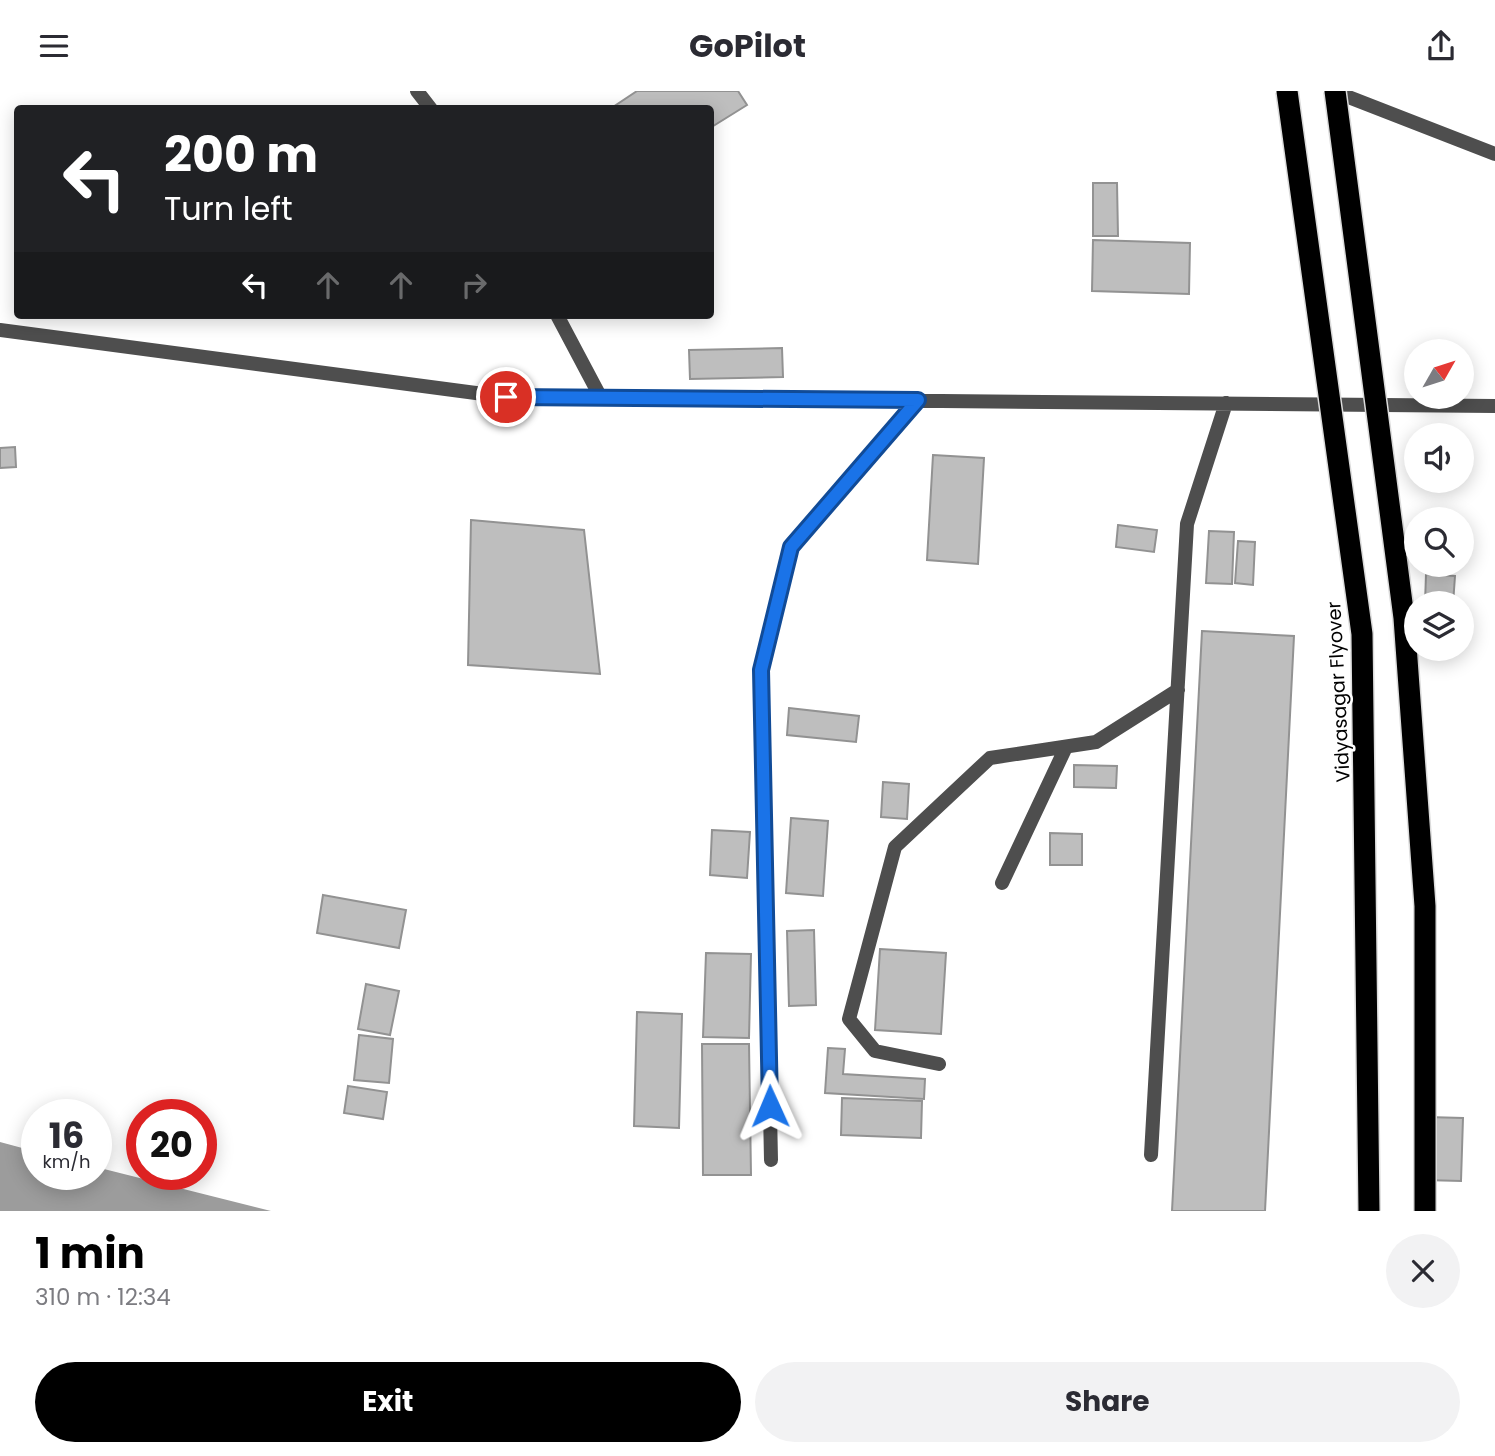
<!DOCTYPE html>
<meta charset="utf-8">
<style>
body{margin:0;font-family:Poppins,sans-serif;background:#f2f2f3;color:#2b2b33;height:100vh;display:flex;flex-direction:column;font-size:26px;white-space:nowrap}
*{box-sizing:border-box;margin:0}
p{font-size:23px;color:#7c7c81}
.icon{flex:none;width:38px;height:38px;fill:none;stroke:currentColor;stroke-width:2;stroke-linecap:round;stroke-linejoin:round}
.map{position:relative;height:1120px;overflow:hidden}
.sheet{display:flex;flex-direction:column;background:#fff;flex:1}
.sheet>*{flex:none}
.hud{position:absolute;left:14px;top:14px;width:700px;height:214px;border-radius:7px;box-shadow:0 4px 18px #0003;background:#202124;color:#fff;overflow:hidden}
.needle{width:46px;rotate:51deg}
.fabs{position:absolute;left:1404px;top:248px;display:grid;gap:14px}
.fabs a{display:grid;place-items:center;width:70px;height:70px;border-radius:50%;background:#fff;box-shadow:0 4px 18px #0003;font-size:35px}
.speed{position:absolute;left:21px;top:1008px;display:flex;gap:14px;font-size:35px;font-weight:700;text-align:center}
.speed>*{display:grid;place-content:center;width:91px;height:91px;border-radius:50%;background:#fff;box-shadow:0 4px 18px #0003;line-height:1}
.speed small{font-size:18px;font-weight:400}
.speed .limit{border:10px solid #d22;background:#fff;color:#111}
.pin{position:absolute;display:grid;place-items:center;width:60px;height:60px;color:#fff;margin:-30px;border:4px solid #fff;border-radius:50%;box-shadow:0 2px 7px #0007}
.me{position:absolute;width:77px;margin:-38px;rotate:359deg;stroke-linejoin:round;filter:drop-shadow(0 0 5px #0008)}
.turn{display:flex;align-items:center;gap:24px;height:147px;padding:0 35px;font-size:32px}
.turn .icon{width:91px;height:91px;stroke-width:2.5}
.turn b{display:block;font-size:49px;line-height:60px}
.lanes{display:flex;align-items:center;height:66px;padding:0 35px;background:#0003;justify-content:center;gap:35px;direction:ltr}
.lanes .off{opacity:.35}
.round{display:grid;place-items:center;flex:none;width:74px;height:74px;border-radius:37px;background:#f2f2f3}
.headline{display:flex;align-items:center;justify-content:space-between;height:119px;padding:0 35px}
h1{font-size:42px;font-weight:700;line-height:52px;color:#000}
.cta{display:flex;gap:14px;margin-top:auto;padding:14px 35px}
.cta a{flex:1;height:80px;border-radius:42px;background:#000;color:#fff;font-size:28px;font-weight:700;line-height:80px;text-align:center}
.cta a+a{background:#f2f2f3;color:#2b2b33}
header{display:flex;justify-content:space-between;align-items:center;height:91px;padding:0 35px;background:#fff;font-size:32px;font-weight:700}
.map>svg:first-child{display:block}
.water{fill:#9c9c9c}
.building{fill:#bebebe;stroke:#929292;stroke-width:2}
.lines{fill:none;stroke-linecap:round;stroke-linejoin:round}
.lane{stroke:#4e4e4e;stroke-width:14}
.street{stroke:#4e4e4e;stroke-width:14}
.highway-bridge-casing{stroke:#dbdbdb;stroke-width:24;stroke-linecap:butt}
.highway-bridge{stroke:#000;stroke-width:21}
.route-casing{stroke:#114b97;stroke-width:18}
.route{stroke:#1a73e8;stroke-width:12}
.labels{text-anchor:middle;stroke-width:5;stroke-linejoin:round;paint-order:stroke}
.street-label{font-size:19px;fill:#000;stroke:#fff}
</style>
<header><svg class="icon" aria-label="menu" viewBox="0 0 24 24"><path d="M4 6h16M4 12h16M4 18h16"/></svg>GoPilot<svg class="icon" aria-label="share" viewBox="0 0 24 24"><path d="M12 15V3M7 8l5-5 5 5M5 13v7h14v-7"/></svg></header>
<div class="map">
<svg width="1495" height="1120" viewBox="0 0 1495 1120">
<rect width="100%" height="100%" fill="#fff"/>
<!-- water -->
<path class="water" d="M 0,1051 L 37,1061 L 37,1083 L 96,1083 L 96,1076 L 271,1120 L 0,1120 Z"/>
<!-- building -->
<path class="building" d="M 637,0 L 738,0 L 747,14 L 710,37 L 710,18 L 610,18 Z
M 1093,92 L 1117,92 L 1118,145 L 1093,145 Z
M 1093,149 L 1190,152 L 1189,203 L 1092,200 Z
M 782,257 L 783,286 L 690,288 L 689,259 Z
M 15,356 L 16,376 L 0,377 L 0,357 Z
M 933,364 L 984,367 L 978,473 L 927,469 Z
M 471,429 L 584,439 L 600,583 L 468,574 Z
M 1118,434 L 1157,439 L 1154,461 L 1116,456 Z
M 1209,440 L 1234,441 L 1232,493 L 1206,492 Z
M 1238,450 L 1255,451 L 1253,494 L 1235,492 Z
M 1426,483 L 1455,485 L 1453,513 L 1425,513 Z
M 1202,540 L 1294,545 L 1265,1120 L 1172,1120 Z
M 789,617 L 859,625 L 856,651 L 787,644 Z
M 1074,674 L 1117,675 L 1116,697 L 1074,696 Z
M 883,691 L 909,693 L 907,728 L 881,726 Z
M 791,727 L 828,730 L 823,805 L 786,802 Z
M 712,739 L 750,741 L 747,787 L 710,784 Z
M 1050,742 L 1082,743 L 1082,774 L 1050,774 Z
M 323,804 L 406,819 L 399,857 L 317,842 Z
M 814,839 L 816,914 L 789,915 L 787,840 Z
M 880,858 L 946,862 L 941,943 L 875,939 Z
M 706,862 L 751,863 L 749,947 L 703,946 Z
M 366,893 L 399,900 L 390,944 L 358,938 Z
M 637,921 L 682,923 L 679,1037 L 634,1035 Z
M 359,944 L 393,948 L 389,992 L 354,989 Z
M 702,953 L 749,953 L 751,1084 L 703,1084 Z
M 828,957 L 845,958 L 843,983 L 925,988 L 924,1008 L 825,1002 Z
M 348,995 L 387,1001 L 383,1028 L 344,1022 Z
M 842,1007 L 922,1010 L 921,1047 L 841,1044 Z
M 1427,1026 L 1463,1027 L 1461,1090 L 1425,1089 Z"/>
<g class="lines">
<!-- lane -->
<path class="lane" d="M 417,0 L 431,18
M 557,224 L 601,307
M 0,239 L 506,306 L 1495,315
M 1002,792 L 1066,656
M 939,973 L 875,960 L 849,928 L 895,756 L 990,667 L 1096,651 L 1178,599
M 1151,1064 L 1187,433 L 1226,312
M 771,1069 L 761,579 L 791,456 L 918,309"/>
<!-- street -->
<path class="street" d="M 1333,0 L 1495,63"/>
<!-- highway-bridge casing -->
<g class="highway-bridge-casing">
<path id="highway-bridge" d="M 1287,0 L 1362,543 L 1369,1120
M 1335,0 L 1404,527 L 1425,815 L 1425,1120"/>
</g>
<!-- highway-bridge -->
<use href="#highway-bridge" class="highway-bridge"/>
</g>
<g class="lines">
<!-- route casing -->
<g class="route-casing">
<path id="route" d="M 506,306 L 918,309 L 791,456 L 761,579 L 770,1015"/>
</g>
<!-- route -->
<use href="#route" class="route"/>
</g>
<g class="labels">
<!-- street labels -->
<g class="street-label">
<text transform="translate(1338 601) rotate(-93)" y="7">Vidyasagar Flyover</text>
</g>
</g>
</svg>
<div class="fabs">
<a><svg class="needle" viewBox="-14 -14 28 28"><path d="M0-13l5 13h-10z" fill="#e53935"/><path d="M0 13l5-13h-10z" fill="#7c7c81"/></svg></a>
<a><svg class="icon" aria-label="sound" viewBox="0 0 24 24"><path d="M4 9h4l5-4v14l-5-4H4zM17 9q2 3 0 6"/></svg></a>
<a><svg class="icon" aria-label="search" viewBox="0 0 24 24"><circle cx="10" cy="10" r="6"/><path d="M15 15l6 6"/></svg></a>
<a><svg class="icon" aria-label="layers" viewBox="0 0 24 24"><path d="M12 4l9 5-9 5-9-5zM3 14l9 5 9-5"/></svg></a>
</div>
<div class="speed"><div>16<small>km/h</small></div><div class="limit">20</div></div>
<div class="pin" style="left:506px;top:306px;background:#d93025"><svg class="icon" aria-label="arrive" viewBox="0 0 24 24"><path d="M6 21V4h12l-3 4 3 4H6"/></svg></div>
<svg class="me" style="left:770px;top:1015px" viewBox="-20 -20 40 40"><path d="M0-17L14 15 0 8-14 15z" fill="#1a73e8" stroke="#fff" stroke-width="4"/></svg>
<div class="hud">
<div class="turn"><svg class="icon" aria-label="left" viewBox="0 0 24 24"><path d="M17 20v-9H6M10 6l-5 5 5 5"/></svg><div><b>200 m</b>Turn left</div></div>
<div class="lanes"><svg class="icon" aria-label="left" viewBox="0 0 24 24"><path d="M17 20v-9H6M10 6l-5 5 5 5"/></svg><svg class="icon off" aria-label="ahead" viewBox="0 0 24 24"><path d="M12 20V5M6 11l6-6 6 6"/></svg><svg class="icon off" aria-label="ahead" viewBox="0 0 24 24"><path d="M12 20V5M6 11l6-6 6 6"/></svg><svg class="icon off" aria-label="right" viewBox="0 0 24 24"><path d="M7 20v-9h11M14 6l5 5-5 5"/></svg></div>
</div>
</div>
<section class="sheet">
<div class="headline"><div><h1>1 min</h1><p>310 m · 12:34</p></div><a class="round"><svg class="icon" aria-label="close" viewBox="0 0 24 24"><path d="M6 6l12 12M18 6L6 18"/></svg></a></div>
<div class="cta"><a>Exit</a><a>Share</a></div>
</section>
